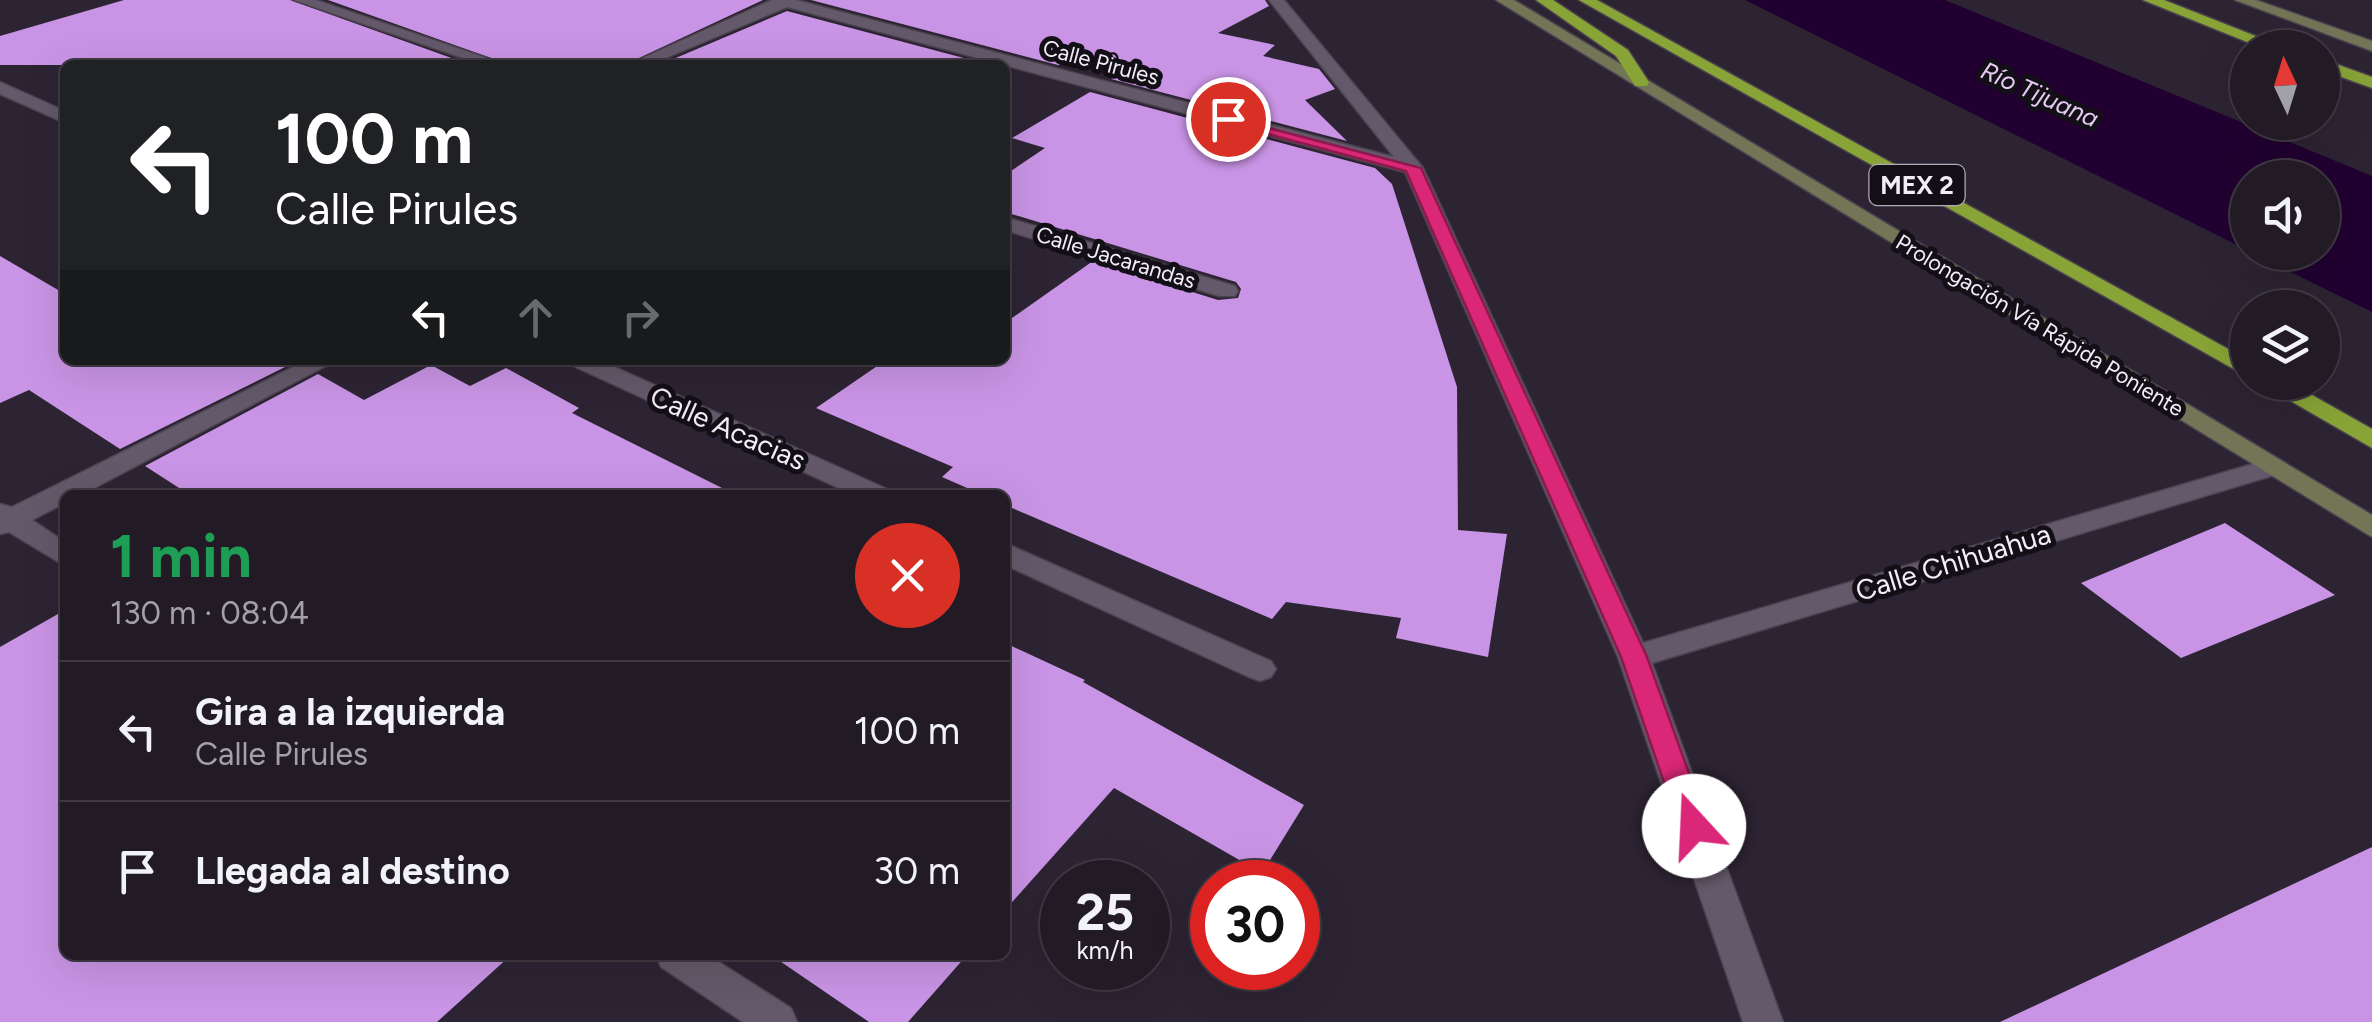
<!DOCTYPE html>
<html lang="es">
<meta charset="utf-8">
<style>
body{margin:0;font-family:Figtree,sans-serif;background:#2e2832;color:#f1f3f6;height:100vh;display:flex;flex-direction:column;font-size:38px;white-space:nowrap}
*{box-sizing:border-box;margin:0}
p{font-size:32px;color:#a2a1a7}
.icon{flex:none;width:55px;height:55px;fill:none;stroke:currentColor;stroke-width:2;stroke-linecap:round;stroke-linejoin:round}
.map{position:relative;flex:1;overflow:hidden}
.sheet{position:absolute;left:60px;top:490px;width:950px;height:470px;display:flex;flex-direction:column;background:#221b26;border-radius:15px;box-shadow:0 10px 40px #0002,0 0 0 2px #3f3943}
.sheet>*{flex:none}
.banner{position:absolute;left:60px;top:60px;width:950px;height:305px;border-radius:15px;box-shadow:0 10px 40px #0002,0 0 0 2px #3f3943;background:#202124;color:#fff;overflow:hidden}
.needle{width:65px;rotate:356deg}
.tools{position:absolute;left:2230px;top:30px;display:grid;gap:20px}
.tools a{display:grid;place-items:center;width:110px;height:110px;border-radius:50%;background:#221b26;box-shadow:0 10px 40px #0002,0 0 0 2px #3f3943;font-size:50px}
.speed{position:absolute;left:1040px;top:860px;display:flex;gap:20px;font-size:50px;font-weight:700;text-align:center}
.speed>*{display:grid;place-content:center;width:130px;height:130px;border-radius:50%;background:#221b26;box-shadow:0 10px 40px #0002,0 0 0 2px #3f3943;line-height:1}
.speed small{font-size:25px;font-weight:400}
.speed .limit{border:15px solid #d22;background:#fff;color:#111}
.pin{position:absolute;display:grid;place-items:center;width:85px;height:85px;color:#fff;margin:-42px;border:5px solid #fff;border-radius:50%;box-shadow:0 2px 10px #0007}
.me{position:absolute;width:110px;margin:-55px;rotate:340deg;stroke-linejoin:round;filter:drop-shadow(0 0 8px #0008)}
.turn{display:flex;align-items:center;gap:35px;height:210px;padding:0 50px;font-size:45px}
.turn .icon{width:130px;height:130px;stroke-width:2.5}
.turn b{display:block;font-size:70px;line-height:85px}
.lanes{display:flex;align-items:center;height:95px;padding:0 50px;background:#0003;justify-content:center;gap:50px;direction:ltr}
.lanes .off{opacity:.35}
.round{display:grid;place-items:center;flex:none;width:105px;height:105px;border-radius:52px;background:#2e2832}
.summary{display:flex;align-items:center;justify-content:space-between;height:170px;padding:0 50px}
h1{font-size:60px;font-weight:700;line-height:75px;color:#1e9e55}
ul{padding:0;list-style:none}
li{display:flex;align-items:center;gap:30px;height:140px;padding:0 50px;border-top:2px solid #3f3943}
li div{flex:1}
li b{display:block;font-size:38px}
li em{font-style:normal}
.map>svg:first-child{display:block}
.water{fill:#210031}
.building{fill:#c994e5}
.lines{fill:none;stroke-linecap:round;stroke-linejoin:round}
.minor-casing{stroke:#4b424f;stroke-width:3}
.secondary-casing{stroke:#4b424f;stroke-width:3}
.trunk-casing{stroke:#4b424f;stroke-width:3}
.minor{fill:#64596a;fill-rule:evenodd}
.secondary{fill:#727556;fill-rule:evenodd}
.trunk{fill:#88a436;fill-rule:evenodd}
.route{fill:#db2777;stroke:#8e194d;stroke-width:2.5}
.labels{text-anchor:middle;stroke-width:10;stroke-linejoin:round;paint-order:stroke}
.far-street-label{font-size:22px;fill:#f4edf8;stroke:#130f16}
.far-water-label{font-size:25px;font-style:italic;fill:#e5caf4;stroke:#130f16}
.shield{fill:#130f16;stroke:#b0aab4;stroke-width:2.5}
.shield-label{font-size:25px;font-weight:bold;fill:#f4edf8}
.street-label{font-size:28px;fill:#f4edf8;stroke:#130f16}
</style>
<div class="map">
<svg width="2372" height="1022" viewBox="0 0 2372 1022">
<rect width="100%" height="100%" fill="#2d2433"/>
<!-- water -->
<path class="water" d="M 1745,0 L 1945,0 L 2372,176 L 2372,312 L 2252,253 L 2322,252 L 2322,178 L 2248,178 L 2247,250 Z"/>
<!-- building -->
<path class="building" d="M 124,0 L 290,0 L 471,65 L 0,65 L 0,36 Z
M 328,0 L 763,0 L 624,65 L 511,65 Z
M 811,0 L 1265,0 L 1269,6 L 1218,33 L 1275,45 L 1263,56 L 1319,69 L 1335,89 L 1305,100 L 1347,141 L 1111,79 L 1135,65 L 1058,65 Z
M 787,11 L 990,65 L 659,65 Z
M 1090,92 L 1375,168 L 1392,184 L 1457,387 L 1458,530 L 1507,534 L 1488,657 L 1396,638 L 1401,618 L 1286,602 L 1272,619 L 1005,505 L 1005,495 L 983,495 L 942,477 L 953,467 L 816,408 L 886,360 L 1005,360 L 1005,323 L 1093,261 L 1218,300 L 1238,298 L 1241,289 L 1236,282 L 1005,212 L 1005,175 L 1045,148 L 1012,138 Z
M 0,256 L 65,294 L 65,360 L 295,362 L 120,449 L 29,390 L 0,403 Z
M 431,365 L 470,386 L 506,368 L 579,408 L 572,413 L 736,495 L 190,495 L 145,466 L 318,374 L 364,400 Z
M 2225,523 L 2335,595 L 2181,658 L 2081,583 Z
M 65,610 L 65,955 L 511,955 L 437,1022 L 0,1022 L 0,647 Z
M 1005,643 L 1085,680 L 1083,682 L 1304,805 L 1262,873 L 1114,788 L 1005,910 Z
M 2372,847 L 2372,1022 L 2000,1022 Z
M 771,955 L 967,955 L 908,1022 L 869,1022 Z"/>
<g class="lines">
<!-- minor casing -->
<g class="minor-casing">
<path id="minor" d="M 294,0 L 316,0 L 507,65 L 483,65 Z
M 772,0 L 796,0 L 1394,157 L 1269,0 L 1284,0 L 1423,168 L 1643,643 L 2263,461 L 2281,461 L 2285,467 L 2281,473 L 1652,663 L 1783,1022 L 1743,1022 L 1618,657 L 1405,172 L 787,7 L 649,65 L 627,65 Z
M 0,82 L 65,111 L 65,123 L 0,94 Z
M 1005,217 L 1235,286 L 1238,291 L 1235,296 L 1219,296 L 1005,230 Z
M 307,360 L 337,360 L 81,495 L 65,495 L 65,503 L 32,520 L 65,542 L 65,566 L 9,532 L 0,534 L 0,504 L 12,507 Z
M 567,360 L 599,360 L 887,489 L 891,495 L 854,495 L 571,365 Z
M 1005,543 L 1271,661 L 1276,669 L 1271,677 L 1260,681 L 1249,677 L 1005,565 Z
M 656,955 L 708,955 L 791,1008 L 797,1022 L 743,1022 L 661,967 Z"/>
</g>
<!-- secondary casing -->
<g class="secondary-casing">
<path id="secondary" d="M 1496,0 L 1514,0 L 2372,515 L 2372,537 Z
M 2235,0 L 2256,0 L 2372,41 L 2372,51 Z"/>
</g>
<!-- trunk casing -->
<g class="trunk-casing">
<path id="trunk" d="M 1536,0 L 1553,0 L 1628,50 L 1649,82 L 1647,86 L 1635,86 L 1616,56 Z
M 1579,0 L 1597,0 L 2248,360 L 2248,377 Z
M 2143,0 L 2164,0 L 2286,48 L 2262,48 Z
M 2322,59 L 2372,77 L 2372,88 L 2322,70 Z
M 2258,382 L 2289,382 L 2372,429 L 2372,448 Z"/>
</g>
<!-- minor -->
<use href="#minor" class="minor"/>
<!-- secondary -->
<use href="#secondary" class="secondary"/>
<!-- trunk -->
<use href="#trunk" class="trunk"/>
</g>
<!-- route -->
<path class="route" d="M 1223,116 L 1421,168 L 1647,657 L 1708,826 L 1704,834 L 1694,838 L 1683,834 L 1679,826 L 1621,657 L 1406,171 L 1223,122 Z"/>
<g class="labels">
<!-- far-street labels -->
<g class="far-street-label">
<text transform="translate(1101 62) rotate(15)" y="8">Calle Pirules</text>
<text transform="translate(1116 257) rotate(17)" y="8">Calle Jacarandas</text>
<text transform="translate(2040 325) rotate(31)" y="8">Prolongación Vía Rápida Poniente</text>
</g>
<!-- far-water labels -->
<g class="far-water-label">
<text transform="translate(2040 94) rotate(24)" y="9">Río Tijuana</text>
</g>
<!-- shield labels -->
<rect class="shield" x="1869.5" y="165" width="95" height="40" rx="8"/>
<g class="shield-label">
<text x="1917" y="194">MEX 2</text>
</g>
<!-- street labels -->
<g class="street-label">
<text transform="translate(728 428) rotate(24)" y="10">Calle Acacias</text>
<text transform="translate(1953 562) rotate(-17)" y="10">Calle Chihuahua</text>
</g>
</g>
</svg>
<div class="tools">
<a><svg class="needle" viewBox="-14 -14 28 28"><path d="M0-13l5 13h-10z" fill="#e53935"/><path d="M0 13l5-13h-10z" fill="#a2a1a7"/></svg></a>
<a><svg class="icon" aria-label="sound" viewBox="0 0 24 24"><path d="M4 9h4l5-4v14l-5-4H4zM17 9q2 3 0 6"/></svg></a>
<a><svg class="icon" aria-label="layers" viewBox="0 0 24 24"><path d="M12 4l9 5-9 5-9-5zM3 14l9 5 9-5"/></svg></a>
</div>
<div class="speed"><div>25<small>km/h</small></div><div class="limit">30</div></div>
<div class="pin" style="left:1228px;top:119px;background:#d93025"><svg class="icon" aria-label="arrive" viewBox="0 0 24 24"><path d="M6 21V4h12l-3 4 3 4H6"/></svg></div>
<svg class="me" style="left:1694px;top:826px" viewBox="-20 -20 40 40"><circle r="19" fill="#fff"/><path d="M0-13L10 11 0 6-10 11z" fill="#db2777"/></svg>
<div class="banner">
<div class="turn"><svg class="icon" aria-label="left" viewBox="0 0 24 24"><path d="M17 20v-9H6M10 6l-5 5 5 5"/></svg><div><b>100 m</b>Calle Pirules</div></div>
<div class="lanes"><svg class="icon" aria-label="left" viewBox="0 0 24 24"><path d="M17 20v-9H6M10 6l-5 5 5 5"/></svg><svg class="icon off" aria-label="ahead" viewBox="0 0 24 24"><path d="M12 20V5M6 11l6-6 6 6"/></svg><svg class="icon off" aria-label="right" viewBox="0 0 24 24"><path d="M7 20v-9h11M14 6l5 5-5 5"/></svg></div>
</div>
<section class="sheet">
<div class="summary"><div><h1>1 min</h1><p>130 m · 08:04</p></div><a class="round" style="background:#d93025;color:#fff"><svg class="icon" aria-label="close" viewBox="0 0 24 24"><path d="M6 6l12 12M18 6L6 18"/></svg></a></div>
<ul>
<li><svg class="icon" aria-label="left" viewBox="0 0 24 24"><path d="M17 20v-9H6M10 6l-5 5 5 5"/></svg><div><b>Gira a la izquierda</b><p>Calle Pirules</p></div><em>100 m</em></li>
<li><svg class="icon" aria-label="arrive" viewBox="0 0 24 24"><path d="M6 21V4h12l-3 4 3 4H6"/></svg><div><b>Llegada al destino</b></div><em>30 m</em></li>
</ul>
</section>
</div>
